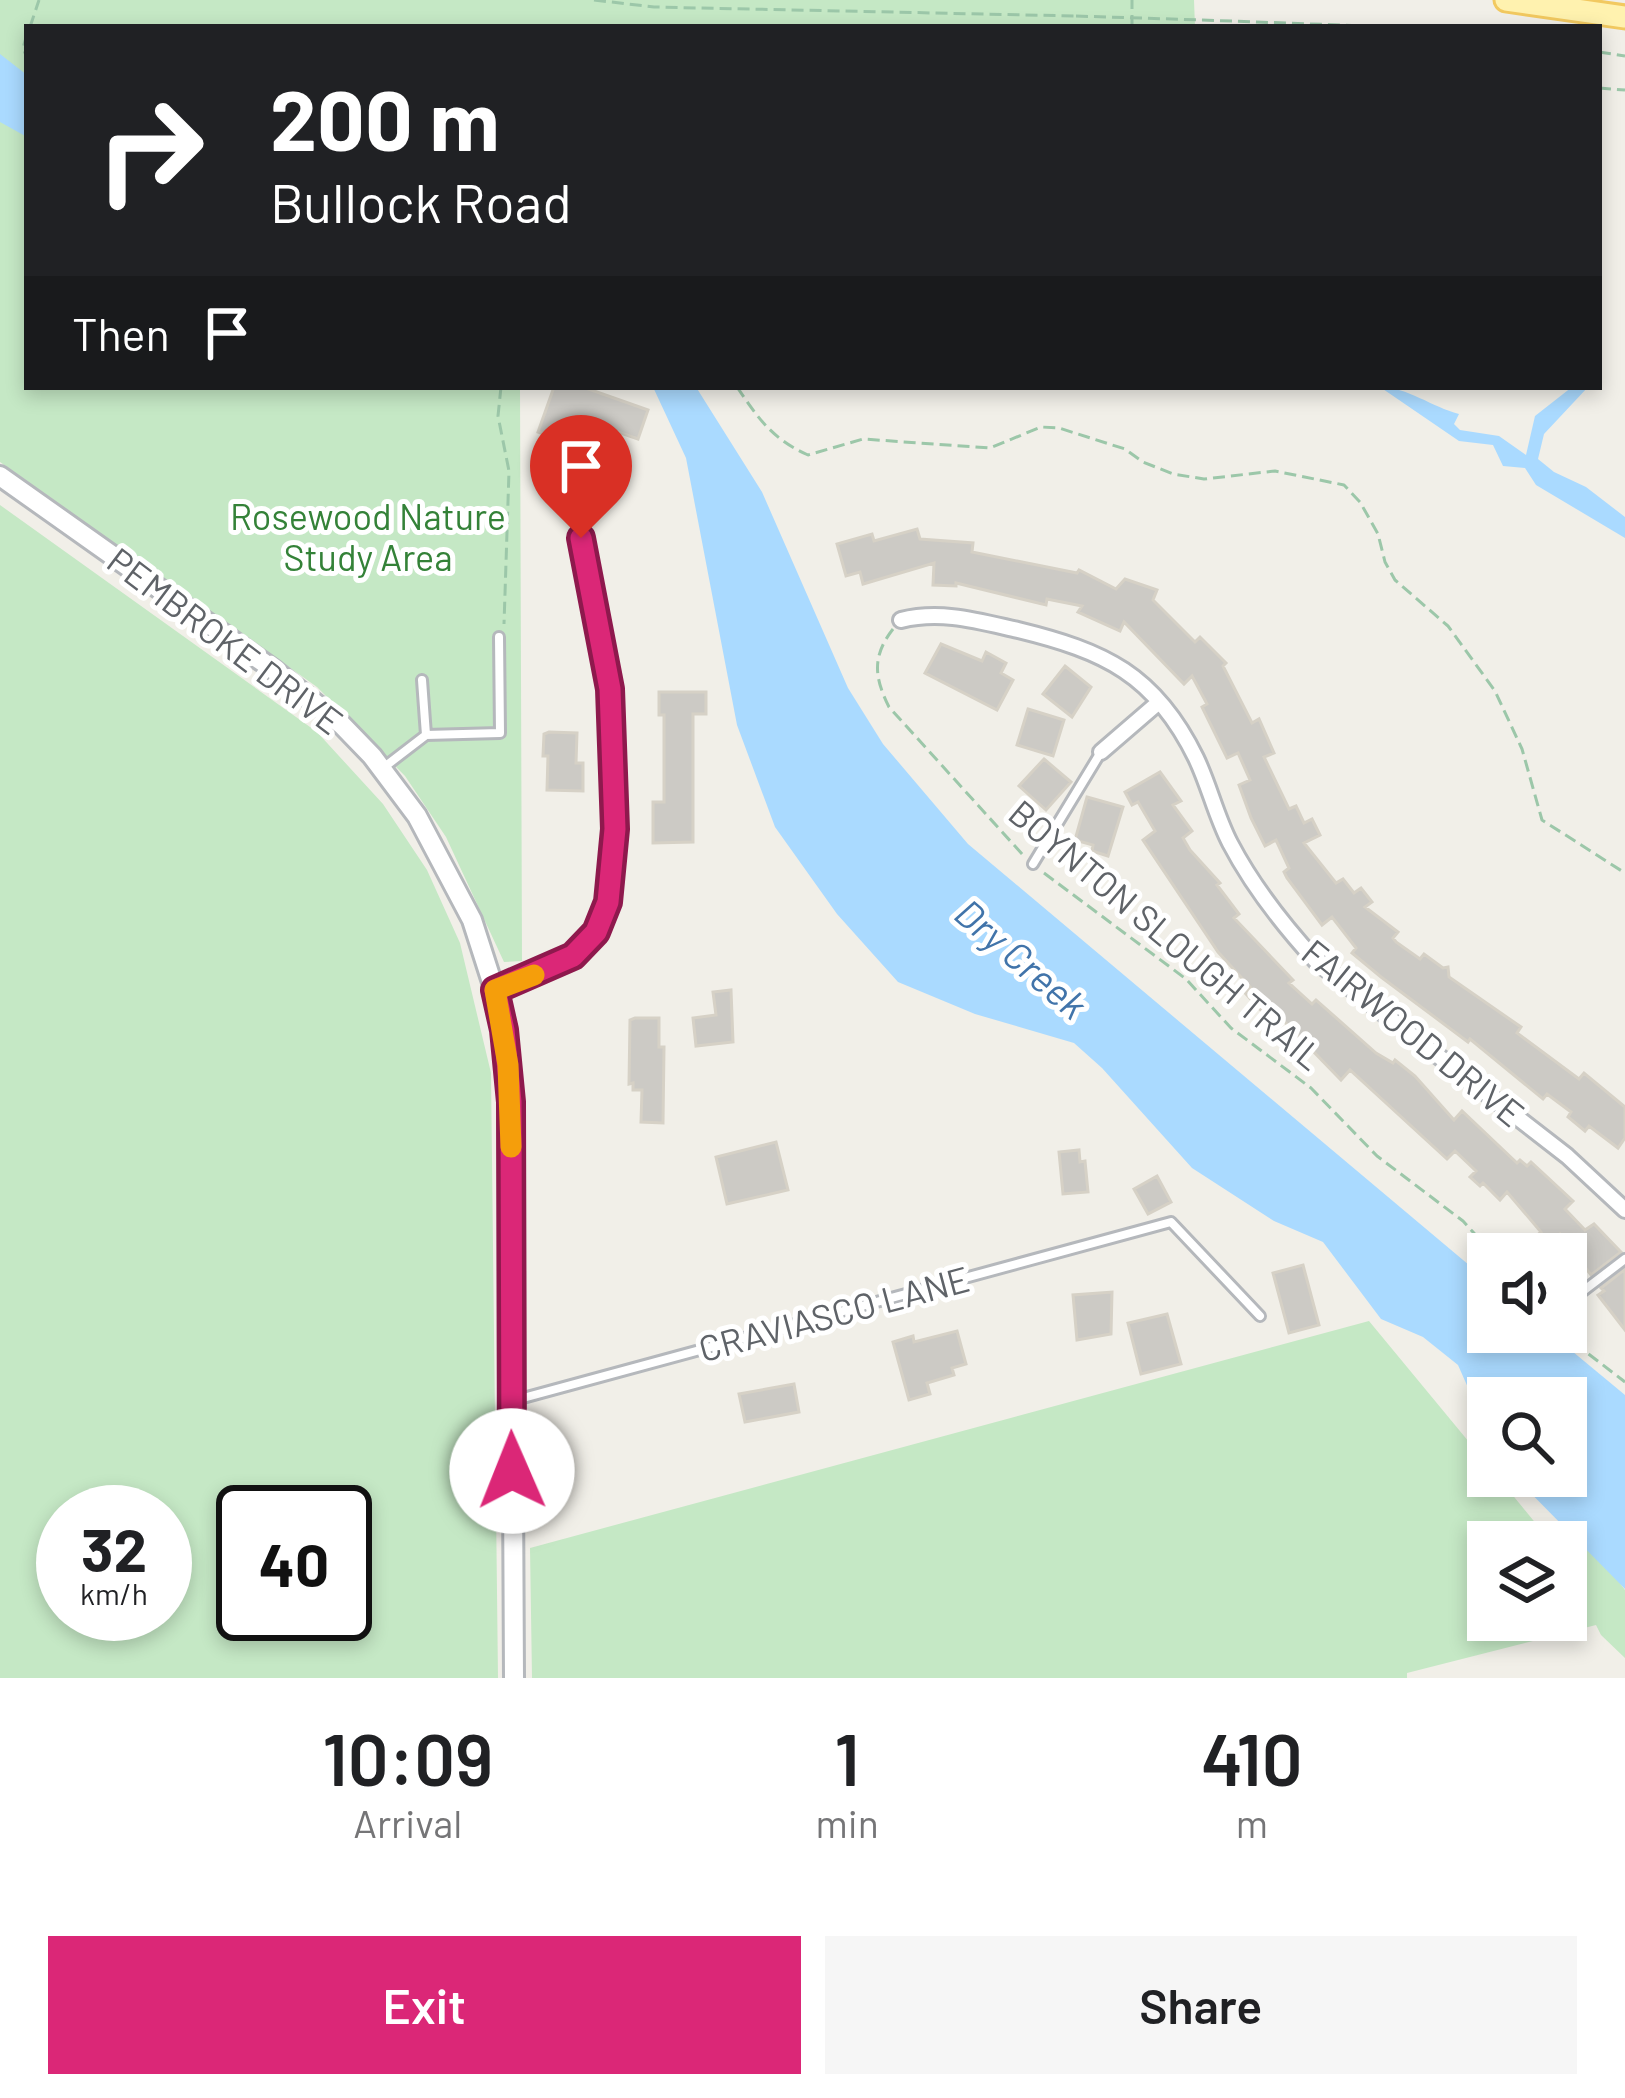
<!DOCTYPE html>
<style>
body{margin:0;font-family:Barlow,sans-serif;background:#f6f6f6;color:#202124;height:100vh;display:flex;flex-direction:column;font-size:45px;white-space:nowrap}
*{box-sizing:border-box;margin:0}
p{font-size:39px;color:#757577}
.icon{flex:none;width:66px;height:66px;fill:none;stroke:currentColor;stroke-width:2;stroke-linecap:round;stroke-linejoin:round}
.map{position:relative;height:1678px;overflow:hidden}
.drawer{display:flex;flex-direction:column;background:#fff;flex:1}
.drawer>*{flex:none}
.hud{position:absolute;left:24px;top:24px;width:1578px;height:366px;border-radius:0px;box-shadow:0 6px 18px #0003;background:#202124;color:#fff;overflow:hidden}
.fabs{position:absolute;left:1467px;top:1233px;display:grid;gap:24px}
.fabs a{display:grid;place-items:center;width:120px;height:120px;border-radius:0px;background:#fff;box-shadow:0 6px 18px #0003;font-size:60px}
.speed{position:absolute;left:36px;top:1485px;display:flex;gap:24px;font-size:60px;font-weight:700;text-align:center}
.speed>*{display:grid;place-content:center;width:156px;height:156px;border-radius:50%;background:#fff;box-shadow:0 6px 18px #0003;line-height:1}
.speed small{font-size:30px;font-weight:400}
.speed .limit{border:6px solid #111;border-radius:18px;background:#fff;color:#111}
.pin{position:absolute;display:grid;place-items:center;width:102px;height:102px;color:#fff;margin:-123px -51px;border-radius:50% 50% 50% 0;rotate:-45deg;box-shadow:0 0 12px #0007}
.pin .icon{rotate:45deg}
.me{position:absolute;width:132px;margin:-66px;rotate:359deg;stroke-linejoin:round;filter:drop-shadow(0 0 9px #0008)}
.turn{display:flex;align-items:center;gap:42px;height:252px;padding:0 48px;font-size:54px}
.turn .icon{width:156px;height:156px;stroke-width:2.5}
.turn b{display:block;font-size:84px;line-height:102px}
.then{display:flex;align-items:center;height:114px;padding:0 48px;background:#0003;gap:24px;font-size:45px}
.eta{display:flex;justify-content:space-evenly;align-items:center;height:204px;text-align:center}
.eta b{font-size:72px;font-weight:600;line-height:84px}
.action{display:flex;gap:24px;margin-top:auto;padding:24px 48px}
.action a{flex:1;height:138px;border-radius:0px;background:#db2777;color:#fff;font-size:48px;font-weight:600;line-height:138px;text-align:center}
.action a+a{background:#f6f6f6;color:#202124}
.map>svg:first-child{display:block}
.green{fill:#c5e8c5;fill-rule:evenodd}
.water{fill:#aadaff}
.building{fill:#cccac5;stroke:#d6d1c6;stroke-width:3}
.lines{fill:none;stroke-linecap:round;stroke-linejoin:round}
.service-casing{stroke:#b5b8bc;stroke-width:14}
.minor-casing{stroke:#b5b8bc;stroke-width:20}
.tertiary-casing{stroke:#b5b8bc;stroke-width:24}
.primary-casing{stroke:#f2c960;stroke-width:27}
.path{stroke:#9cc7a9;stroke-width:3;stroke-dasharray:12 6;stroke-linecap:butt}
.service{stroke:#fff;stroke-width:8}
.minor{stroke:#fff;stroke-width:14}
.tertiary{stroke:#fff;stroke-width:18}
.primary{stroke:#fff2af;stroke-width:21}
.path-bridge{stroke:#9cc7a9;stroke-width:3;stroke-dasharray:12 6;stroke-linecap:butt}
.route-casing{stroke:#8e194d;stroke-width:30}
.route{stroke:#db2777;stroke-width:21}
.slow{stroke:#f59e0b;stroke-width:21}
.labels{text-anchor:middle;stroke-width:10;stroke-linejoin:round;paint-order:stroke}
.park-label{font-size:36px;fill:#348238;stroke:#fff}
.street-label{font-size:36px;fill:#5f6368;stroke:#fff}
.water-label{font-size:39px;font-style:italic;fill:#4174aa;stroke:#fff}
</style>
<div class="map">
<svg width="1625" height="1678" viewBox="0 0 1625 1678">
<rect width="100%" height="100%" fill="#f1efe8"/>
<!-- green -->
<path class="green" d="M 0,0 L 1194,0 L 1195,27 L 27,27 L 27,387 L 520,387 L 522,961 L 504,962 L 446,837 L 405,776 L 317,687 L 0,462 Z
M 0,505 L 317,732 L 383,804 L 427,870 L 460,943 L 491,1073 L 498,1678 L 0,1678 ZM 165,1512 L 165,1614 L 63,1614 L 63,1512 ZM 345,1512 L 345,1614 L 243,1614 L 243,1512 Z
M 1369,1321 L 1488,1465 L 1488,1476 L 1497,1476 L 1551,1542 L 1488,1542 L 1488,1620 L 1566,1620 L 1568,1540 L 1582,1532 L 1625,1590 L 1625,1658 L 1601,1635 L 1596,1625 L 1407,1673 L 1407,1678 L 532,1678 L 530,1548 Z"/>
<!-- water -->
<path class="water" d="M 0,54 L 27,75 L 27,137 L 0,122 Z
M 653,387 L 696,387 L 762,492 L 848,688 L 883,744 L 968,844 L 1488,1281 L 1488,1332 L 1549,1332 L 1625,1395 L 1625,1589 L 1514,1476 L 1566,1476 L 1566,1398 L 1488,1398 L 1488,1433 L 1458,1365 L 1423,1337 L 1381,1319 L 1323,1242 L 1274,1221 L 1192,1168 L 1102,1068 L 1074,1043 L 975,1014 L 898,982 L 837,914 L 775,827 L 737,725 L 686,458 Z
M 1380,387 C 1407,387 1432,407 1459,414 L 1454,424 L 1460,430 L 1499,436 L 1526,455 L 1535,416 L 1572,387 L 1588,387 L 1544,434 L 1538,459 L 1554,472 L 1586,487 L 1625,517 L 1625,538 L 1536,485 L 1525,468 L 1503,466 L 1493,445 L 1459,441 Z"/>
<!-- building -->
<path class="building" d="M 554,387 L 583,387 L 648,410 L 638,439 L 618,432 L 612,450 L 583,441 L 587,431 L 561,422 L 556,438 L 538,432 Z
M 917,529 L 920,539 L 973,543 L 972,552 L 1077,573 L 1079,570 L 1116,589 L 1125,579 L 1157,590 L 1153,600 L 1195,642 L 1200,637 L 1226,663 L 1223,666 L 1252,723 L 1259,719 L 1274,753 L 1264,757 L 1289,809 L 1296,806 L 1304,823 L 1312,819 L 1320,835 L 1304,843 L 1336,883 L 1343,879 L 1354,893 L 1361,888 L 1372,902 L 1365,907 L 1398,932 L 1393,938 L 1396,942 L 1420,959 L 1424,954 L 1443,968 L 1448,967 L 1449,977 L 1521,1027 L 1517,1033 L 1579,1079 L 1584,1073 L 1625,1107 L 1625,1138 L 1618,1148 L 1589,1126 L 1585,1131 L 1568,1117 L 1571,1112 L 1547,1094 L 1543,1099 L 1470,1039 L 1468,1042 L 1381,977 L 1352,953 L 1356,948 L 1332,917 L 1322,925 L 1287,878 L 1284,872 L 1289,868 L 1276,840 L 1265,846 L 1251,818 L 1239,785 L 1250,780 L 1238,753 L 1227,758 L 1202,707 L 1207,704 L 1192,676 L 1184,684 L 1124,622 L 1120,631 L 1078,612 L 1082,606 L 1047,599 L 1046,605 L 956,583 L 956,586 L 933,585 L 934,563 L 863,584 L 860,572 L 846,576 L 837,544 L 872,534 L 874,541 Z
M 941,644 L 982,661 L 986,652 L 1006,663 L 1001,673 L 1013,680 L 997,710 L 925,673 Z
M 1065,666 L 1091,687 L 1072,717 L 1043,694 Z
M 659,692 L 706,692 L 706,714 L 693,714 L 693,842 L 653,843 L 653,802 L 664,802 L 664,715 L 659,715 Z
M 1028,709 L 1064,720 L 1053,756 L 1017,745 Z
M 549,732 L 577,733 L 576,763 L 583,763 L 583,791 L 547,790 L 548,756 L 543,756 L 544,734 Z
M 1044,759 L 1071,782 L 1046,810 L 1019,786 Z
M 1160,772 L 1181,801 L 1173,805 L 1192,831 L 1183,838 L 1190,850 L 1220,883 L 1217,885 L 1239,914 L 1234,918 L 1293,980 L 1289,983 L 1312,1004 L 1316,1000 L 1376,1053 L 1393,1063 L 1395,1060 L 1415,1076 L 1454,1120 L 1462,1111 L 1517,1163 L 1520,1160 L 1527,1166 L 1531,1162 L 1573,1201 L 1565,1209 L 1585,1230 L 1594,1224 L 1621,1252 L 1591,1275 L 1560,1234 L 1543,1249 L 1533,1239 L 1541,1232 L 1507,1192 L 1500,1200 L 1483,1183 L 1480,1186 L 1470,1177 L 1476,1171 L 1455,1151 L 1447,1159 L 1350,1070 L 1341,1080 L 1277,1014 L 1270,1020 L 1245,993 L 1251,988 L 1218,952 L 1143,840 L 1155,831 L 1138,802 L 1132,805 L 1125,792 Z
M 1087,797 L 1123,807 L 1108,856 L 1092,851 L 1093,845 L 1075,840 Z
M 731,990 L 733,1042 L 696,1046 L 693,1018 L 716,1015 L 713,992 Z
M 635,1018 L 659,1018 L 659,1047 L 664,1047 L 663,1123 L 641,1122 L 642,1090 L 633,1090 L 633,1083 L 629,1084 L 630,1020 Z
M 776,1142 L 788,1190 L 727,1204 L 716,1157 Z
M 1079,1150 L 1080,1162 L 1085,1161 L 1088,1192 L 1063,1194 L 1059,1152 Z
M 1157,1176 L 1171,1202 L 1148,1214 L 1134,1189 Z
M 1303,1265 L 1319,1325 L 1289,1333 L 1273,1273 Z
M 1625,1269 L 1625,1330 L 1598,1295 L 1604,1291 L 1601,1288 Z
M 1112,1292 L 1111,1334 L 1077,1340 L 1073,1295 Z
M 1167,1314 L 1181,1364 L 1141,1374 L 1128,1323 Z
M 957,1331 L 966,1364 L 952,1368 L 954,1375 L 927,1383 L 930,1394 L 909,1400 L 893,1342 L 913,1336 L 914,1342 Z
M 794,1384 L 799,1412 L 745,1422 L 739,1394 Z"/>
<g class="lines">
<!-- service casing -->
<g class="service-casing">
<path id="service" d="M 422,680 L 426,735
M 383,768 L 426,735 L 500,733 L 499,637
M 1033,864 L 1101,752
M 496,989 L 573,955 L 596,932 L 608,902 L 615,829 L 610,689 L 581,538
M 1566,1304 L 1625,1259
M 512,1401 L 1171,1222 L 1260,1316"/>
</g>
<!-- minor casing -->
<g class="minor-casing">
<path id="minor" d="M 901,620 C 941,610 978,621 1018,630 C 1104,651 1155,674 1196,758 C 1209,785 1216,816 1230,843 C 1253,887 1283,925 1316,961 L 1567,1156 L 1625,1210
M 1101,752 L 1159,702"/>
</g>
<!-- tertiary casing -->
<g class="tertiary-casing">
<path id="tertiary" d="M 0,476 L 274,670 L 342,725 L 372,756 L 417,816 L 472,920 L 499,1004 L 511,1102 L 514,1678"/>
</g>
<!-- primary casing -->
<g class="primary-casing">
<path id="primary" d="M 1506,0 L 1625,17"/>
</g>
<!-- path -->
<path class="path" d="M 594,0 L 654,7 L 1076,16
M 1202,20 L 1394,27
M 30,27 L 39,0
M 1132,27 L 1132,0
M 27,34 L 23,48 L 27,58
M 1599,52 L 1625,56
M 1599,88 L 1625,90
M 501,387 L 498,416 L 509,471 L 504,624
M 737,387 C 758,418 772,439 808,455 L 863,439 L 990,448 L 1041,427 L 1059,428 L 1125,449 L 1143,462 L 1173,474 L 1204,479 L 1275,471 L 1344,485 L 1360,502 L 1378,534 L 1385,562 L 1395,580 L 1448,626 L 1495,691 L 1522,749 L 1542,820 L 1625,873
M 893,629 C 872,656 874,677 889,707 L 1023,855
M 1044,873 L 1186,979 L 1231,1028 L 1311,1088 L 1377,1156 L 1463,1221 L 1493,1254
M 1560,1332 L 1625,1382"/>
<!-- service -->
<use href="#service" class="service"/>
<!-- minor -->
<use href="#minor" class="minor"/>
<!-- tertiary -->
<use href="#tertiary" class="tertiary"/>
<!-- primary -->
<use href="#primary" class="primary"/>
<!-- path-bridge -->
<path class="path-bridge" d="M 1076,16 L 1202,20"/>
</g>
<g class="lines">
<!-- route casing -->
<g class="route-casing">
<path id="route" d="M 512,1471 L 511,1102 L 504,1030 L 495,990 L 573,956 L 596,932 L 608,902 L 615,829 L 610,689 L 581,538"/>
</g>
<!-- route -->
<use href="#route" class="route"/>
<!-- slow -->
<path class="slow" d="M 511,1147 L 508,1065 L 495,990 L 534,975"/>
</g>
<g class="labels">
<!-- park labels -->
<g class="park-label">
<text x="368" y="530">Rosewood Nature<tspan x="368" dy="41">Study Area</tspan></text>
</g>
<!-- street labels -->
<g class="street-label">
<text transform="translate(225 641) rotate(37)" y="13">PEMBROKE DRIVE</text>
<text transform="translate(1166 935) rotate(40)" y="13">BOYNTON SLOUGH TRAIL</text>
<text transform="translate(1413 1033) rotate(39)" y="13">FAIRWOOD DRIVE</text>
<text transform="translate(834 1314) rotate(-15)" y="13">CRAVIASCO LANE</text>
</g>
<!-- water labels -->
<g class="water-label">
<text transform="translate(1021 959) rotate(41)" y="14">Dry Creek</text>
</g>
</g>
</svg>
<div class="fabs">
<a><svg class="icon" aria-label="sound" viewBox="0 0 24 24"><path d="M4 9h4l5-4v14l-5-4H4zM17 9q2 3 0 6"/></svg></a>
<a><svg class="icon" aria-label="search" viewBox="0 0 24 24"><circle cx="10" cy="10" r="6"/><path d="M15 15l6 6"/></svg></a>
<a><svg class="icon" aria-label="layers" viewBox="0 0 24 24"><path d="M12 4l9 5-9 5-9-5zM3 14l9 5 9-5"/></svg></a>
</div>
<div class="speed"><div>32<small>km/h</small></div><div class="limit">40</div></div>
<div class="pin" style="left:581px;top:538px;background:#d93025"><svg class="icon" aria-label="arrive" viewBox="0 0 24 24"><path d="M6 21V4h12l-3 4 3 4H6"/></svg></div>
<svg class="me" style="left:512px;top:1471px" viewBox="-20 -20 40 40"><circle r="19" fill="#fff"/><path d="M0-13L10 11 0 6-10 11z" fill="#db2777"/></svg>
<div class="hud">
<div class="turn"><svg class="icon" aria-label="right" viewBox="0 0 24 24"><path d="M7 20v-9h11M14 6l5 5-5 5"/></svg><div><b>200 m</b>Bullock Road</div></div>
<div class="then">Then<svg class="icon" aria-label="arrive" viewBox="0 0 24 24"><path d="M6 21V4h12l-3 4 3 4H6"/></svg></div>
</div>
</div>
<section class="drawer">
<div class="eta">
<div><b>10:09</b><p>Arrival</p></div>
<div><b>1</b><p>min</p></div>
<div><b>410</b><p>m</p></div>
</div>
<div class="action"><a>Exit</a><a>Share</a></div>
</section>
